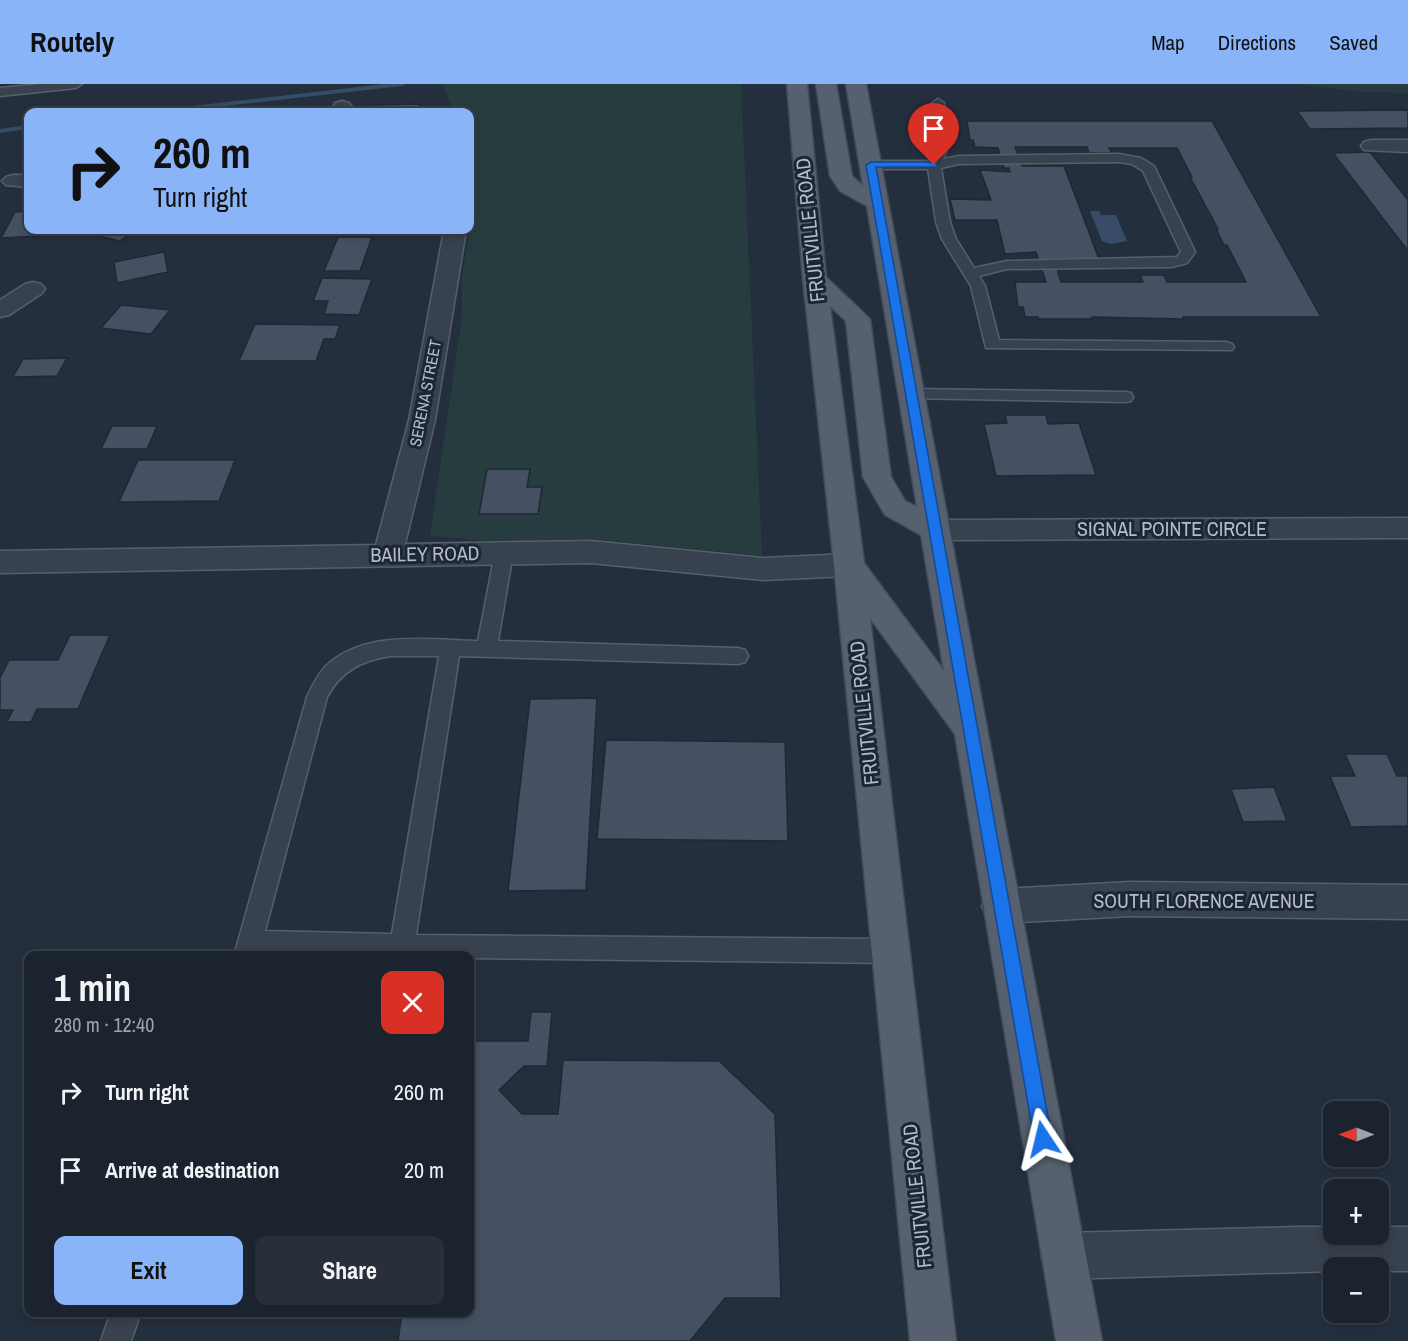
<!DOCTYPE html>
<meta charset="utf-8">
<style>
body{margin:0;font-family:"Archivo Narrow",sans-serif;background:#282f3a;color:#f1f3f6;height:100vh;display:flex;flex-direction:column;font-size:22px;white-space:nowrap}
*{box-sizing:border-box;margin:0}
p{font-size:20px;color:#a0a4aa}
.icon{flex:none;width:33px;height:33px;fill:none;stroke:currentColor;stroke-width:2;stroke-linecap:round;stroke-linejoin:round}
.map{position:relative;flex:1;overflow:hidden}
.sheet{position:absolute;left:24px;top:867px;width:450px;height:366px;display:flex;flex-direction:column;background:#1b232e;border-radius:12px;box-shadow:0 3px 9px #0003,0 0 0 2px #39404a}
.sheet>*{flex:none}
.guide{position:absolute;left:24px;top:24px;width:450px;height:126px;border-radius:12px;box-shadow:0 3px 9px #0003,0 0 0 2px #39404a;background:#8ab4f8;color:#111;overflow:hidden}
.needle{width:39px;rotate:270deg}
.controls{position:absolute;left:1323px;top:1017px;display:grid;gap:12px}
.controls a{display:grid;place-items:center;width:66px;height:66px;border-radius:12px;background:#1b232e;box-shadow:0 3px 9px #0003,0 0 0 2px #39404a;font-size:30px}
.pin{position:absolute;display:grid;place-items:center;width:51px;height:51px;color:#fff;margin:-62px -26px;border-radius:50% 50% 50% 0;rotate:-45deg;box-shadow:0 0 6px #0007}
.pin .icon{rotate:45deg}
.me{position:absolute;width:66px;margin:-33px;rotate:350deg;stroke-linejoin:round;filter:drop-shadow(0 0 4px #0008)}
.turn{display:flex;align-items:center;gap:21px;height:126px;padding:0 30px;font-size:27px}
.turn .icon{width:78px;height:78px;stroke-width:2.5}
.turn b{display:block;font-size:42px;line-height:51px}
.round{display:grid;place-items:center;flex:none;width:63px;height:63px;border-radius:12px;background:#282f3a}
.overview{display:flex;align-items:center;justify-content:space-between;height:102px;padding:0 30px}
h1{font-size:36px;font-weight:700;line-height:45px}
.cta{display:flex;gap:12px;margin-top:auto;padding:12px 30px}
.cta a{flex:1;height:69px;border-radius:12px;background:#8ab4f8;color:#111;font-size:24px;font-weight:700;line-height:69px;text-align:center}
.cta a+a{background:#282f3a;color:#f1f3f6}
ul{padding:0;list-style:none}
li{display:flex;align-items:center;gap:18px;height:78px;padding:0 30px}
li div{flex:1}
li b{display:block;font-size:22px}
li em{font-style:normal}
header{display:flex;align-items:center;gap:36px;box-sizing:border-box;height:84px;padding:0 30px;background:#8ab4f8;color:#111}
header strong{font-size:28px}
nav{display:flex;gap:33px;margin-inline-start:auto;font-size:21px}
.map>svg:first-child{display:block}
.green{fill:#263c3f}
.water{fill:#394c67}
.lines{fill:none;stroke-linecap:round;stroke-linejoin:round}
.stream{fill:#394c67;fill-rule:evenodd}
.building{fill:#455162;stroke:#1f2835;stroke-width:1.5;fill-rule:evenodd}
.service-casing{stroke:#565f6c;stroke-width:3}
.minor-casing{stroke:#565f6c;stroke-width:3}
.primary-casing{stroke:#414a57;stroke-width:3}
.service{fill:#38414e;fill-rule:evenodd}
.minor{fill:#38414e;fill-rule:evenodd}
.primary{fill:#56606e;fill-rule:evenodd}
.route{fill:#1a73e8;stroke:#114b97;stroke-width:1.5}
.labels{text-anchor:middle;stroke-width:6;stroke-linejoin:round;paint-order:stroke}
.far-street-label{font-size:16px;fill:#b4bcc9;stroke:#1d2633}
.street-label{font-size:20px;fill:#b4bcc9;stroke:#1d2633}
</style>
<header>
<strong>Routely</strong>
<nav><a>Map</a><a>Directions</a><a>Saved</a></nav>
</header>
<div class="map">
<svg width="1408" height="1257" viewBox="0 0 1408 1257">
<rect width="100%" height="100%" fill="#242f3e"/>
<!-- green -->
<path class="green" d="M 442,0 L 741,0 L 762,472 L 594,455 L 490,457 L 430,452 L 462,232 L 462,194 L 472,130 L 470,28 L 454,28 Z
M 1296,0 L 1408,0 L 1408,9 L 1363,8 Z"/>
<!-- water -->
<path class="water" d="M 1090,127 L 1099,127 L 1101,131 L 1116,131 L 1127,157 L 1111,160 L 1102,157 Z"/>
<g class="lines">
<!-- stream -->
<path class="stream" d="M 384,0 L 405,0 L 402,2 L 171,28 L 153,28 L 157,26 Z
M 28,41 L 28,45 L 0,49 L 0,45 Z"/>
</g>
<!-- building -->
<path class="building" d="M 420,20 L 418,28 L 369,28 L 371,21 Z
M 1408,26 L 1408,44 L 1310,45 L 1297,27 Z
M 967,37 L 1212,37 L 1321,233 L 1183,233 L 1184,235 L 1092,233 L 1093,235 L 1038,235 L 1038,233 L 1025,233 L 1023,223 L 1018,223 L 1015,198 L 1046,198 L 1036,168 L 1005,170 L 997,136 L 955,136 L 950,115 L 991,116 L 980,86 L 1010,88 L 1009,84 L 1004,84 L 998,64 L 975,63 L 973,56 L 970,56 ZM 1015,63 L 1087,63 L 1089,69 L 1112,69 L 1109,64 L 1177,64 L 1192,93 L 1190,93 L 1218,145 L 1216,145 L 1224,161 L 1227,161 L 1246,198 L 1167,198 L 1164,191 L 1140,191 L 1143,198 L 1061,198 L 1054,175 L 1099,175 L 1064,82 L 1022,82 Z
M 24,65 L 28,65 L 28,83 L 22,84 Z
M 1370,68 L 1408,116 L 1408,167 L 1333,69 Z
M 28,127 L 28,146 L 41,146 L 38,152 L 1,154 L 15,128 Z
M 95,146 L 134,146 L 120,157 L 90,150 Z
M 338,153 L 372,153 L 360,187 L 324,187 Z
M 164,168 L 168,188 L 117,199 L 114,178 Z
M 322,194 L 372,195 L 359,231 L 324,230 L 328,217 L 313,217 Z
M 121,221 L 170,226 L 151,250 L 101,244 Z
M 255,240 L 340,241 L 335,255 L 324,255 L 316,277 L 239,277 Z
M 67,274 L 57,292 L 13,293 L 23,275 Z
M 1005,331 L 1046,331 L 1048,340 L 1079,339 L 1096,391 L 996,392 L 984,340 L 1007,339 Z
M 112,342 L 157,342 L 147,365 L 101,365 Z
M 138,376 L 235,376 L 219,417 L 119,418 Z
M 487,385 L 530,385 L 527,403 L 542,403 L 538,430 L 479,430 Z
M 70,551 L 110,551 L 78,625 L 37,625 L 31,638 L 7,638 L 13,626 L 0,626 L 0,594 L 9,576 L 58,576 Z
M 597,614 L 586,806 L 508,807 L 530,615 Z
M 606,656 L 785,658 L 788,757 L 597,755 Z
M 1345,670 L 1387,670 L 1397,692 L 1408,692 L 1408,742 L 1351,743 L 1330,692 L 1355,692 Z
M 1274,703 L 1287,737 L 1243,738 L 1231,705 Z
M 531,928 L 552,928 L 547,982 L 524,982 L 499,1006 L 522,1030 L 558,1030 L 563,976 L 719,977 L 775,1030 L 781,1214 L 725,1214 L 690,1257 L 398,1257 L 402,1228 L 470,1228 L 470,931 L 475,943 L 474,957 L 528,957 Z"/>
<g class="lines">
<!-- service casing -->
<g class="service-casing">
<path id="service" d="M 41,0 L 82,0 L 76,4 L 0,12 L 0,4 Z
M 938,15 L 944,19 L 948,63 L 943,75 L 959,72 L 1119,70 L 1141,74 L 1154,82 L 1195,168 L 1187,179 L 1172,183 L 1007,185 L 979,192 L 985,202 L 999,256 L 1226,258 L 1232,260 L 1234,263 L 1232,266 L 986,264 L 971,202 L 942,155 L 936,138 L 928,85 L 871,85 L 864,81 L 871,77 L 929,77 L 936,63 L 932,19 ZM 1119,78 L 1132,80 L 1143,87 L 1181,168 L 1177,173 L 1007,177 L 974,184 L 956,155 L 950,138 L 941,84 L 959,80 Z
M 912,305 L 1125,308 L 1131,309 L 1133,313 L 1131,317 L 1125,318 L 906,314 L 904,310 L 906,306 Z
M 504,462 L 511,464 L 513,469 L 498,557 L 738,564 L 745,566 L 748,572 L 745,578 L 738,580 L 459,572 L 416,851 L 890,855 L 899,859 L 902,867 L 899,875 L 890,879 L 470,874 L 470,872 L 234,872 L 307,613 C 312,602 318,590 326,582 C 365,545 430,556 478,557 L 495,469 L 497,464 ZM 390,572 L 439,572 L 392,850 L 265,847 L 327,613 C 341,587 361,577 390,572 Z
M 111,1228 L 141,1228 L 131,1257 L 101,1257 Z"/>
</g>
<!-- minor casing -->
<g class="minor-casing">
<path id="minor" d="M 342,17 L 349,19 L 352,23 L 349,28 L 331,28 L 335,19 Z
M 1371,56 L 1408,56 L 1408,68 L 1364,66 L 1361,62 L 1364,58 Z
M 13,91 L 28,91 L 28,103 L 6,101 L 2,97 L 6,93 Z
M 444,146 L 466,146 L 435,336 L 405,460 L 591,457 L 763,474 L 849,470 L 860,473 L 864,481 L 860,489 L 849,492 L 763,496 L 591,479 L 0,489 L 0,467 L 376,461 L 409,336 Z
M 33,198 L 41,200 L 45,205 L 41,210 L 9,231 L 0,233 L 0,216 L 25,200 Z
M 1408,434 L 1408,454 L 936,456 L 926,453 L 922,446 L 926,439 L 936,436 Z
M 1130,798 L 1408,801 L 1408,835 L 1130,832 L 1001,839 L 988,834 L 982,822 L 988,810 L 1001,805 Z
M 1298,1143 L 1334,1143 L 1334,1150 L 1378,1150 L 1378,1143 L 1408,1143 L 1408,1187 L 1378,1187 L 1378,1184 L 1334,1184 L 1334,1187 L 1064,1195 L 1048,1188 L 1041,1172 L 1048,1156 L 1064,1149 Z"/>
</g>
<!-- primary casing -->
<g class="primary-casing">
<path id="primary" d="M 787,0 L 807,0 L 826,193 L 870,235 L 891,393 L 905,417 L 917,423 L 867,122 L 840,107 L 830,92 L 816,0 L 836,0 L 852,92 L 863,102 L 846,0 L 866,0 L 1102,1257 L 1056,1257 L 955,650 L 870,534 L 956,1257 L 910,1257 L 834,481 L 803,195 ZM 830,222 L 846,237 L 863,393 L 885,431 L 921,451 L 944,587 L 864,479 Z"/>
</g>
<!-- service -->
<use href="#service" class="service"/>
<!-- minor -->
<use href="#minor" class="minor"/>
<!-- primary -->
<use href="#primary" class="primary"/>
</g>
<!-- route -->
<path class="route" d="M 934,78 L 937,79 L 937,83 L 876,83 L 1052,1055 L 1049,1061 L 1043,1064 L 1037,1061 L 1034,1055 L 866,81 L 871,78 Z"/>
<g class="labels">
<!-- far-street labels -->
<g class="far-street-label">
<text transform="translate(425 309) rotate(-79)" y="6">SERENA STREET</text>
</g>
<!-- street labels -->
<g class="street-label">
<text transform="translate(810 146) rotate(-96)" y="7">FRUITVILLE ROAD</text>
<text x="1172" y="452">SIGNAL POINTE CIRCLE</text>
<text transform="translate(425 470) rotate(-1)" y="7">BAILEY ROAD</text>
<text transform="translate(864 629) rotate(-96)" y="7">FRUITVILLE ROAD</text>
<text x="1204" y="824">SOUTH FLORENCE AVENUE</text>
<text transform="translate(917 1112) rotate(-96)" y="7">FRUITVILLE ROAD</text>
</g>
</g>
</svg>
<div class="controls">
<a><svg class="needle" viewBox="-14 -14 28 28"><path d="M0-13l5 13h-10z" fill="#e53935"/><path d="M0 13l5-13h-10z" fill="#a0a4aa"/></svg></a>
<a>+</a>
<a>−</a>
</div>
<div class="pin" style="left:934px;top:81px;background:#d93025"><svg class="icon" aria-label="arrive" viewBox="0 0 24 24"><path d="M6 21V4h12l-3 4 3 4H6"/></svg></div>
<svg class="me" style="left:1043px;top:1055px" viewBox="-20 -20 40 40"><path d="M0-17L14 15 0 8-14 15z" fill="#1a73e8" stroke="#fff" stroke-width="4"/></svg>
<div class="guide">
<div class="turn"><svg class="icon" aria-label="right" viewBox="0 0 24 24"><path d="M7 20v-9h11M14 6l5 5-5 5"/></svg><div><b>260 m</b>Turn right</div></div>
</div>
<section class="sheet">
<div class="overview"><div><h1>1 min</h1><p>280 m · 12:40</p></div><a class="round" style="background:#d93025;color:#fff"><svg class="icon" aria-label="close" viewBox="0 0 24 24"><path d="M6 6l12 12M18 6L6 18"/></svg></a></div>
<ul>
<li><svg class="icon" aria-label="right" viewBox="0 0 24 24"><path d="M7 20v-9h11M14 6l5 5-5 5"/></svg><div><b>Turn right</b></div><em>260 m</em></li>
<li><svg class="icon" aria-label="arrive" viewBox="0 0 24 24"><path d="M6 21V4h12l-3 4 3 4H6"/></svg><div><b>Arrive at destination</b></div><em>20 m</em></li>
</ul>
<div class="cta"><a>Exit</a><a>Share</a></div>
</section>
</div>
